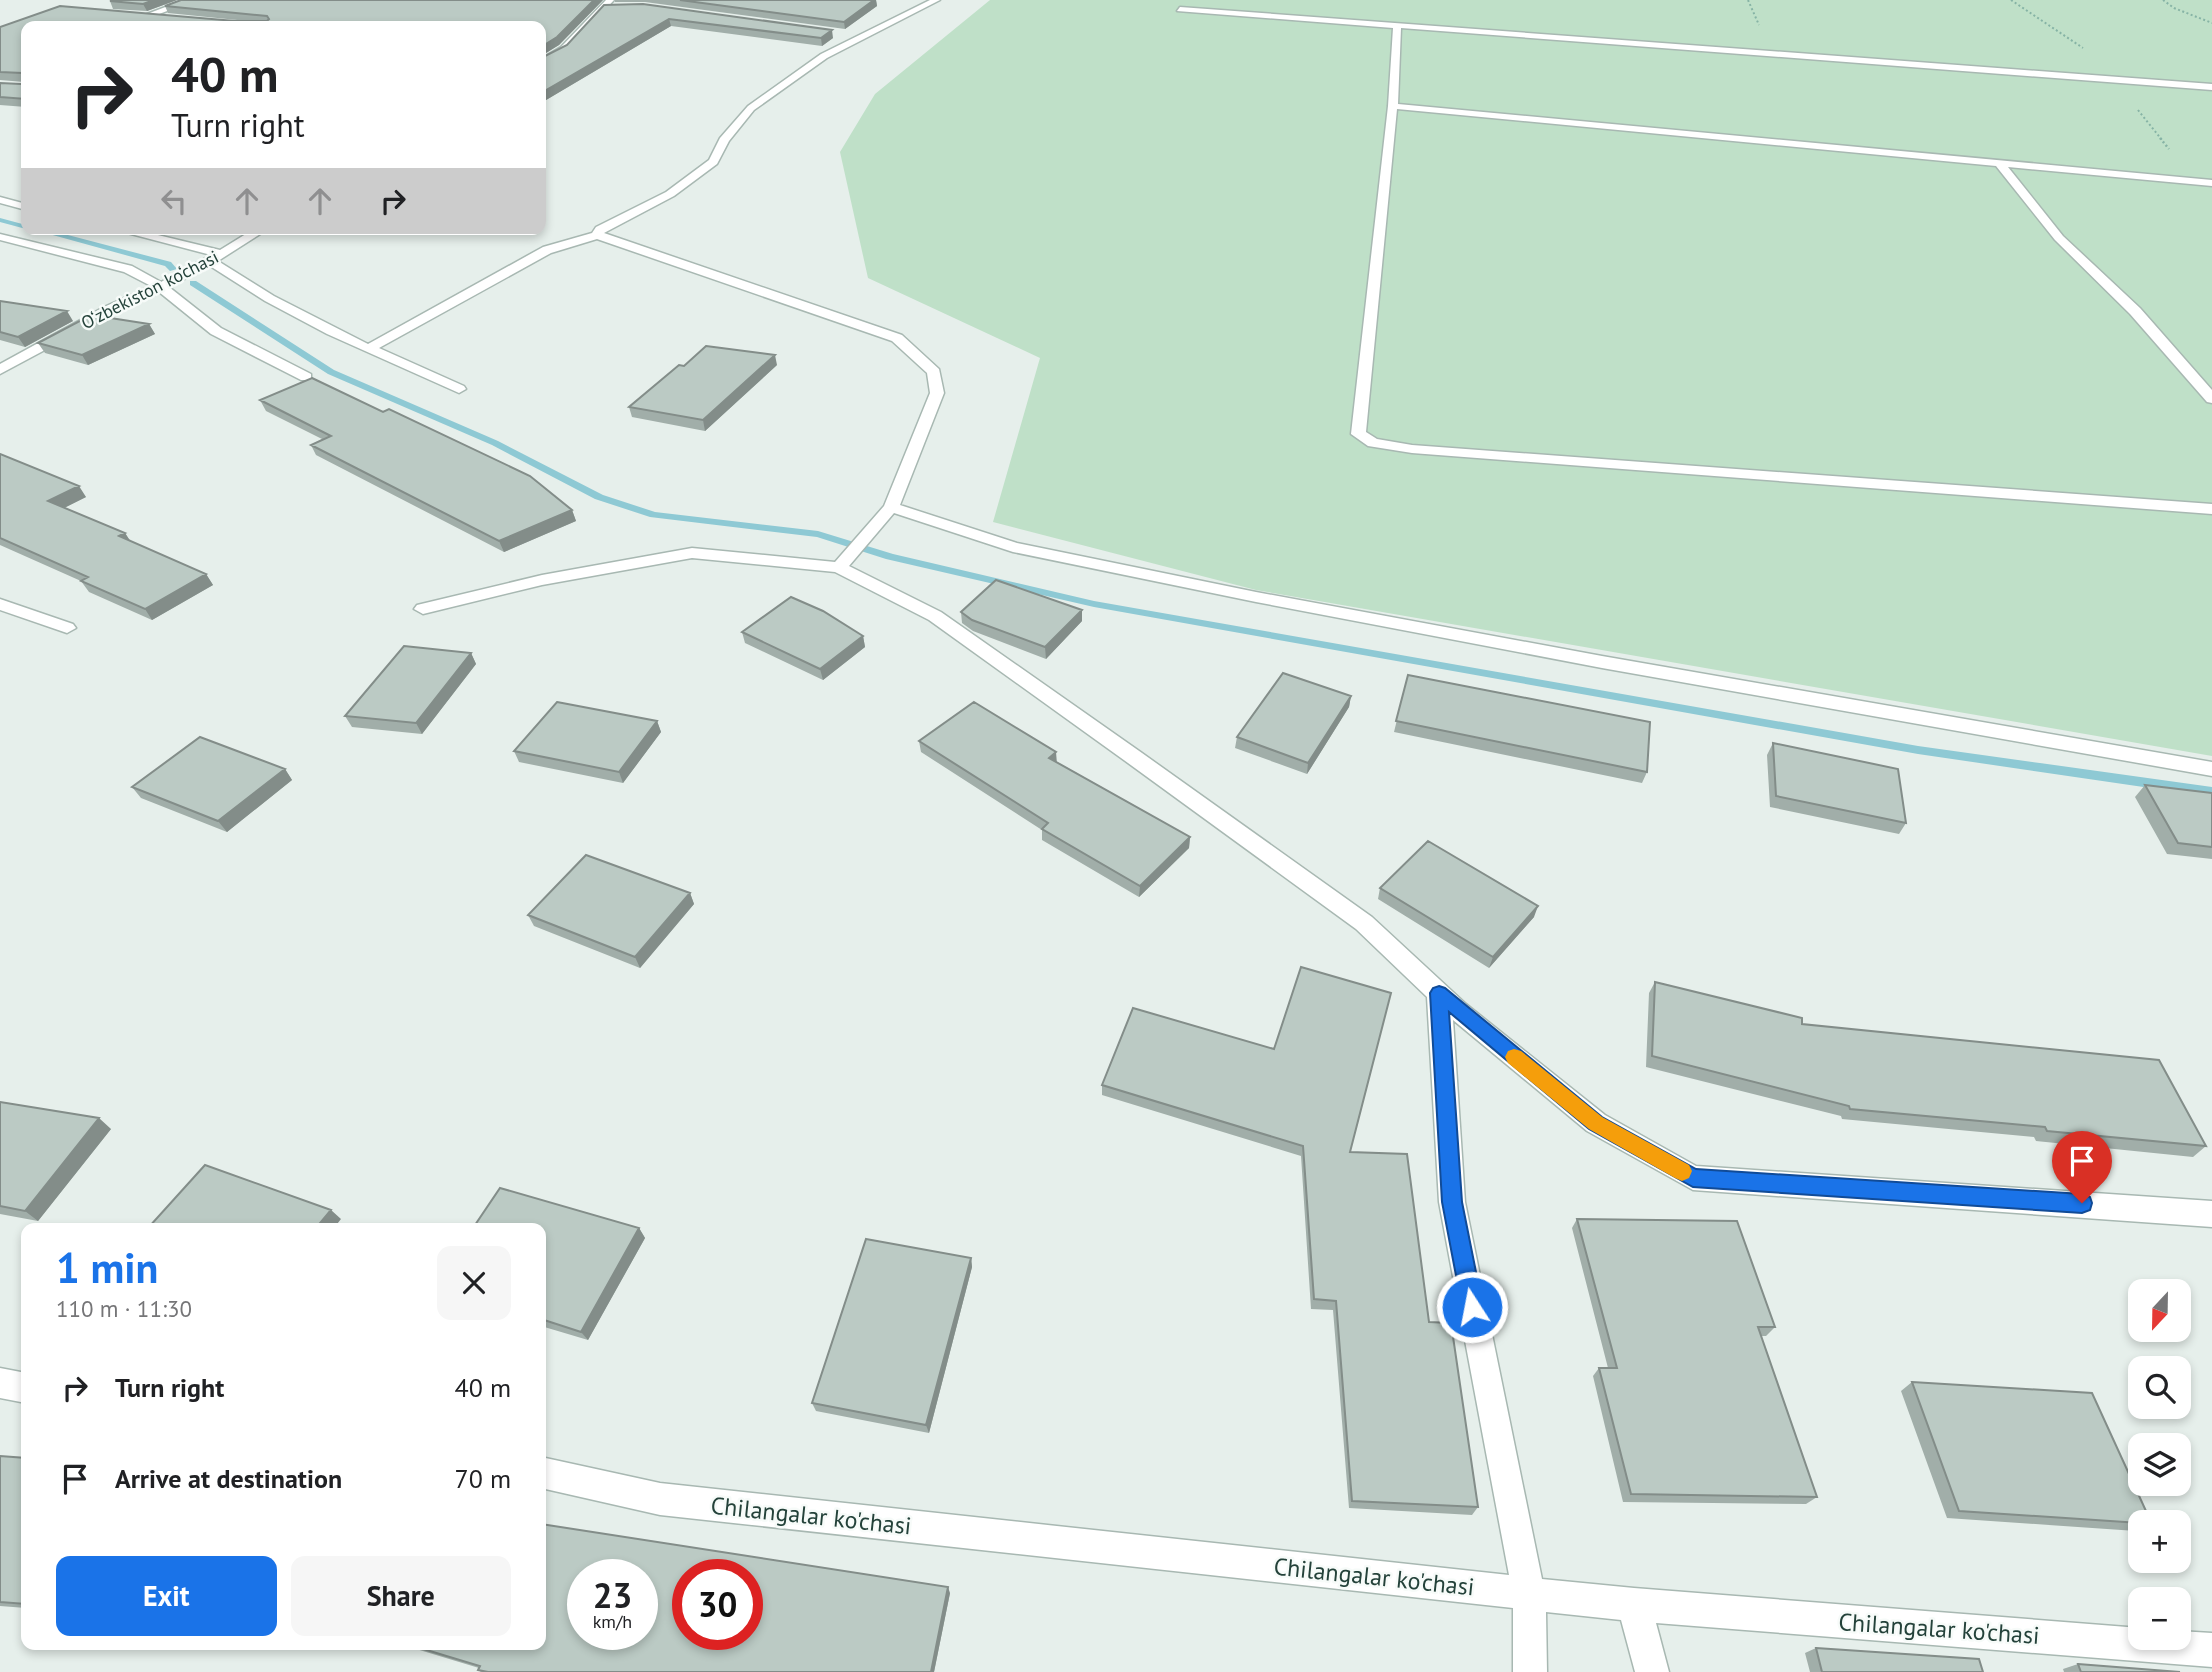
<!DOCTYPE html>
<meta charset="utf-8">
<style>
body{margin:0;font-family:"PT Sans",sans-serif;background:#f6f6f6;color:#202124;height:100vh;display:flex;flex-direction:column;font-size:26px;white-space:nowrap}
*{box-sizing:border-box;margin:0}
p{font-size:23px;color:#757577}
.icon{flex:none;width:38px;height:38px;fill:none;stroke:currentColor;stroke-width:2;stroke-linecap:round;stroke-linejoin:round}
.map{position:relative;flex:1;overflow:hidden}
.side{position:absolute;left:21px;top:1223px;width:525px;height:427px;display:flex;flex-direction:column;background:#fff;border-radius:14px;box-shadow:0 4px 10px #0003}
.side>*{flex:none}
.top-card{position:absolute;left:21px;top:21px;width:525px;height:214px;border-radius:14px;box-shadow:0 4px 10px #0003;background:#fff;color:#202124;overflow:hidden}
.needle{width:46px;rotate:202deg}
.fabs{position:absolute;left:2128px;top:1279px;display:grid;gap:14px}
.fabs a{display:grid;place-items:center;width:63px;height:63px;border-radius:14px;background:#fff;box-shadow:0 4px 10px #0003;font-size:35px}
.speed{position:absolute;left:567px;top:1559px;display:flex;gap:14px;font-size:35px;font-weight:700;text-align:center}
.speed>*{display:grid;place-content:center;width:91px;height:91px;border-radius:50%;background:#fff;box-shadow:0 4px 10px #0003;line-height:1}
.speed small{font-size:18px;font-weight:400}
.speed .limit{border:10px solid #d22;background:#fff;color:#111}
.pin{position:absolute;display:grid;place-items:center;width:60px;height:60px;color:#fff;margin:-72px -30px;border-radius:50% 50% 50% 0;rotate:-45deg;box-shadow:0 0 7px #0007}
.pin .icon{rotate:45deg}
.me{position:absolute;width:77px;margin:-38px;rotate:349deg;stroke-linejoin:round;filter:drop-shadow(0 0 5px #0008)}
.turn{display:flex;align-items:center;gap:24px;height:147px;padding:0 35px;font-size:32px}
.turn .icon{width:91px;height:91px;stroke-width:2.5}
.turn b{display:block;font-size:49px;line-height:60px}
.lanes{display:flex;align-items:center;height:66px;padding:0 35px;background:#0003;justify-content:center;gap:35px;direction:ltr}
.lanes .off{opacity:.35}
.round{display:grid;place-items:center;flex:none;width:74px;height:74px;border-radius:14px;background:#f6f6f6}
.overview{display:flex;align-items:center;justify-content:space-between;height:119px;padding:0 35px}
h1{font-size:42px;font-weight:600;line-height:52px;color:#1a73e8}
.button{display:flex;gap:14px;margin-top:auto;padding:14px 35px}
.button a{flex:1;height:80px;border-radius:14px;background:#1a73e8;color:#fff;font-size:28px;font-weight:600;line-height:80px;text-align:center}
.button a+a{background:#f6f6f6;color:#202124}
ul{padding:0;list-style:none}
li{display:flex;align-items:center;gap:21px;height:91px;padding:0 35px}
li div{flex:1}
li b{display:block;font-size:26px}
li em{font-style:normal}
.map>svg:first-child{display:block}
.green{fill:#bfe0c8}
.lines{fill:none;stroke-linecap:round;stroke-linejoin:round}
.stream{fill:#8ec9d4;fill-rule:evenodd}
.lane-casing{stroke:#a8b8b2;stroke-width:3}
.street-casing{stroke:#a8b8b2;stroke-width:3}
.path-far1{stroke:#86b3a5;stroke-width:2;stroke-dasharray:2 2.5;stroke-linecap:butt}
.path{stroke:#86b3a5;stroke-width:2.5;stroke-dasharray:2 2.5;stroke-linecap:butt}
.lane{fill:#fff;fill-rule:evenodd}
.street{fill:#fff;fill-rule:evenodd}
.wall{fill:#a1aea9}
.shaded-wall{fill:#838d89}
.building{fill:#bbcac4;stroke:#838d89;stroke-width:2;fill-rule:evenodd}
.route{fill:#1a73e8;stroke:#114b97;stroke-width:2}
.slow{fill:#f59e0b}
.labels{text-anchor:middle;stroke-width:5;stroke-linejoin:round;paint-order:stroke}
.far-street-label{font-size:18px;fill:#24423a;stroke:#f7fbf9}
.near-street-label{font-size:24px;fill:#24423a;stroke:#f7fbf9}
</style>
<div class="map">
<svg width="2212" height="1672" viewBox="0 0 2212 1672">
<rect width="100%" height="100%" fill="#e6efeb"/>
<!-- green -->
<path class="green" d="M 990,0 L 2212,0 L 2212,756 L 1256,590 L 993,522 L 1040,358 L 868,278 L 840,152 L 875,94 Z"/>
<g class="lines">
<!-- stream -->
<path class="stream" d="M 0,218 L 26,225 L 26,229 L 0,222 Z
M 31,229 L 45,229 L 171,262 L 177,269 L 170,271 L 165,266 Z
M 190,281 L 196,281 L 334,370 L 498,441 L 603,495 L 655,512 L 818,531 L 893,554 L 1094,601 L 1918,746 L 2212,787 L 2212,797 L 1918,754 L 1094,607 L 886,559 L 817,537 L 650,517 L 595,499 L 492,445 L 328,374 L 190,285 Z"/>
<!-- lane casing -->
<g class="lane-casing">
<path id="lane" d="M 1180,7 L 2212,84 L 2212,90 L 1401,28 L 1398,104 L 2212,180 L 2212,186 L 2008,167 L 2063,236 L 2140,308 L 2212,390 L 2212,403 L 2207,402 L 2130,314 L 2055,240 L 1996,166 L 1397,109 L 1366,432 L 1377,439 L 1412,445 L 2212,504 L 2212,514 L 1412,453 L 1368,446 L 1351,434 L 1388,106 L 1393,28 L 1177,11 Z"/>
</g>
<!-- street casing -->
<g class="street-casing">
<path id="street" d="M 184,0 L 196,0 L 146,19 L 139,17 Z
M 606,0 L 614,0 L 567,51 L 541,66 L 541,59 L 561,47 Z
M 930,0 L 940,0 L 827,58 L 754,110 L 729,141 L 717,164 L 674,196 L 604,233 L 902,335 L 939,369 L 944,393 L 900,505 L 1017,543 L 1256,592 L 1602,656 L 2212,762 L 2212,776 L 1602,668 L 1256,602 L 1013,552 L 894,513 L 849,566 L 941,612 L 1142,753 L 1372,917 L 1466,1004 L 1605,1115 L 1696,1166 L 2212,1201 L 2212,1227 L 1693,1190 L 1587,1131 L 1453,1020 L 1465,1202 L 1542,1579 L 1634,1588 L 2140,1628 L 2140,1638 L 2179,1638 L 2179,1631 L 2212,1633 L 2212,1667 L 1656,1623 L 1669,1672 L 1635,1672 L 1621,1620 L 1546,1612 L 1547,1672 L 1513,1672 L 1513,1608 L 660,1515 L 541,1488 L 541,1457 L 660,1483 L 1509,1575 L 1439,1202 L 1427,997 L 1356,929 L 1128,763 L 929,620 L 835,572 L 692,558 L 542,585 L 423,614 L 414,609 L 417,605 L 542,575 L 692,548 L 835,562 L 884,506 L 930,393 L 927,373 L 892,341 L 597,239 L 551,253 L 379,348 L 464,386 L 466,389 L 459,393 L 327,334 L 265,301 L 210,266 L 169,287 L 221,328 L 311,374 L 311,380 L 301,380 L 211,334 L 159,292 L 114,313 L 0,374 L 0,364 L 104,307 L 151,286 L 124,272 L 0,240 L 0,234 L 132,266 L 161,282 L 211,255 L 112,229 L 133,229 L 220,250 L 254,229 L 268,229 L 218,261 L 274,296 L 368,344 L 543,247 L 592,233 L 596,227 L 666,192 L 709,160 L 720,138 L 748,106 L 821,54 Z
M 0,197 L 26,204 L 26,210 L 0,203 Z
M 0,599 L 73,624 L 76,628 L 67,633 L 0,610 Z
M 0,1368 L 26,1373 L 26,1403 L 0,1398 Z"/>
</g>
<!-- path-far1 -->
<path class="path-far1" d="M 1748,0 L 1759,25
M 2011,0 L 2083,48
M 2163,0 L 2174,8 L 2212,23
M 2138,110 L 2162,140"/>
<!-- path -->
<path class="path" d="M 2160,138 L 2169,149"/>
<!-- lane -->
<use href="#lane" class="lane"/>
<!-- street -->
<use href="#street" class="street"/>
</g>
<!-- wall -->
<path class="wall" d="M 177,0 L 147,11 L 113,9 L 110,1 Z
M 181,0 L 603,0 L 559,45 L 541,56 L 541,26 L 26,26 L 26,107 L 0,105 L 0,83 L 21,84 L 24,82 L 0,80 L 0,27 L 60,6 L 235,21 L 247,21 L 168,13 L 165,6 Z
M 615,0 L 876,0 L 877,6 L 845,29 L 645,2 L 615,2 Z
M 604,5 L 833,38 L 822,46 L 671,26 L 541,103 L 541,58 L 567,45 Z
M 0,301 L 73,321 L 25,347 L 0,340 Z
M 149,324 L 155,334 L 88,365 L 45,353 L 38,343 Z
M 777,365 L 705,431 L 632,417 L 629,407 Z
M 260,400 L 572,510 L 576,521 L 504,552 L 316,455 L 311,445 L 322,439 L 266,411 Z
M 0,454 L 86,497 L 64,508 L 125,533 L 131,542 L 206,574 L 213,585 L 152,620 L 89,592 L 81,581 L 0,545 Z
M 1082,610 L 1082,621 L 1046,659 L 973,631 L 962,623 L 961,612 Z
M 742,632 L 863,636 L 865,647 L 823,680 L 745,643 Z
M 471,653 L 476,664 L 422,734 L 352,727 L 345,716 Z
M 1408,675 L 1647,772 L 1642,783 L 1394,732 Z
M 1351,696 L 1349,707 L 1307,774 L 1235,748 L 1237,737 Z
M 657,721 L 661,732 L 623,783 L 519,762 L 514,751 Z
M 919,741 L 1057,762 L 1190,837 L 1189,848 L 1139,897 L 1042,840 L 1042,830 L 921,752 Z
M 1773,743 L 1906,823 L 1899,834 L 1770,807 L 1767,755 Z
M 285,769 L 292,780 L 227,832 L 141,798 L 132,787 Z
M 2145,785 L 2212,793 L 2212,859 L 2167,854 L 2135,797 Z
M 1380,888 L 1534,917 L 1489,968 L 1378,899 Z
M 690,893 L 694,904 L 640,968 L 534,926 L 528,915 Z
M 1655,982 L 1802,1024 L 2206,1146 L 2193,1157 L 2036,1141 L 2034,1137 L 1842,1119 L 1841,1116 L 1646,1067 L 1649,993 Z
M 1102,1085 L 1350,1152 L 1429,1322 L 1478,1507 L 1472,1515 L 1349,1508 L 1333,1310 L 1311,1309 L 1301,1156 L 1102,1095 Z
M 0,1102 L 111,1129 L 38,1221 L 0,1214 Z
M 1577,1219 L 1775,1327 L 1766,1336 L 1761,1336 L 1817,1497 L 1806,1504 L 1623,1502 L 1593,1376 L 1599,1368 L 1608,1368 L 1572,1228 Z
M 541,1228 L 639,1228 L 645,1238 L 588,1340 L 541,1326 Z
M 971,1258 L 972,1267 L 929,1433 L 816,1411 L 812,1403 Z
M 1912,1382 L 2140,1522 L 2140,1529 L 2136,1531 L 1947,1518 L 1901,1391 Z
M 0,1456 L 26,1458 L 26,1608 L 0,1606 Z
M 950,1593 L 934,1672 L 481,1672 L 478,1670 L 479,1668 L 403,1645 L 541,1645 Z
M 1816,1648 L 1983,1672 L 1810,1672 L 1805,1653 Z
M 2078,1664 L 2180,1672 L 2064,1672 L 2063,1669 Z"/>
<!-- shaded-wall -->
<path class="shaded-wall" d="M 154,0 L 177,0 L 147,11 L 143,4 Z
M 594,0 L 603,0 L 559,45 L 541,56 L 541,47 Z
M 874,0 L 876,0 L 877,6 L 845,29 L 844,22 Z
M 669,19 L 671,26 L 541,103 L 541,93 Z
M 832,30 L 833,38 L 822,46 L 821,38 Z
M 67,311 L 73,321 L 25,347 L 18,337 Z
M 149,324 L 155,334 L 88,365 L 82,355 Z
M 775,355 L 777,365 L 705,431 L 703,420 Z
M 79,486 L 86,497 L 56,512 L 48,501 Z
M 572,510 L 576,521 L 504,552 L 499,541 Z
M 125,533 L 132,544 L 119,536 Z
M 206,574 L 213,585 L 152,620 L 145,609 Z
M 1082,610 L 1082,621 L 1046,659 L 1045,647 Z
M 863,636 L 865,647 L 823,680 L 820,669 Z
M 471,653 L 476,664 L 422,734 L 416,723 Z
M 1351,696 L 1349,707 L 1307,774 L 1308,763 Z
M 657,721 L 661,732 L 623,783 L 619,772 Z
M 1056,752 L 1057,764 L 1049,758 Z
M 285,769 L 292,780 L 227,832 L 218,821 Z
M 1190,837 L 1189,848 L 1139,897 L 1140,886 Z
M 690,893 L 694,904 L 640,968 L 635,957 Z
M 1538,906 L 1534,917 L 1489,968 L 1493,957 Z
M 99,1118 L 111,1129 L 38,1221 L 25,1211 Z
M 331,1210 L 341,1219 L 334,1228 L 316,1228 Z
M 639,1228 L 645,1238 L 588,1340 L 581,1332 Z
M 971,1258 L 972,1267 L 929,1433 L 926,1425 Z
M 948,1587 L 950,1593 L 934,1672 L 931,1672 Z"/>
<!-- building -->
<path class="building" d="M 114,0 L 154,0 L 143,4 L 110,1 Z
M 181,0 L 594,0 L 557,37 L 541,47 L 541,26 L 26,26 L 26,99 L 0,97 L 0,83 L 21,84 L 24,82 L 22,73 L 0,72 L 0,27 L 60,6 L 235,21 L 267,21 L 269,19 L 267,16 L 165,6 Z
M 680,0 L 874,0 L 844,22 Z
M 643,4 L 832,30 L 821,38 L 669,19 L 541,93 L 541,58 L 567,45 L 604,5 Z
M 0,301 L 67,311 L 18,337 L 0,332 Z
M 91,315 L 149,324 L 82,355 L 38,343 Z
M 706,346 L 775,355 L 703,420 L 629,407 L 679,365 L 684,366 Z
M 312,378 L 383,412 L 389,409 L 530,476 L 572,510 L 499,541 L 311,445 L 331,436 L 260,400 Z
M 0,454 L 79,486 L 48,501 L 125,533 L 119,536 L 206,574 L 145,609 L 81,581 L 88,577 L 0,538 Z
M 996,580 L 1082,610 L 1045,647 L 972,620 L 961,612 Z
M 791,597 L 823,611 L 863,636 L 820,669 L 742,632 Z
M 404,646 L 471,653 L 416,723 L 345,716 Z
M 1283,673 L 1351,696 L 1308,763 L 1237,737 Z
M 1408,675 L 1650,722 L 1647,772 L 1396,721 Z
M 557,702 L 657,721 L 619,772 L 514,751 Z
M 974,702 L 1056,752 L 1049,758 L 1190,837 L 1140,886 L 1042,829 L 1048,823 L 919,741 Z
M 200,737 L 285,769 L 218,821 L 132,787 Z
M 1773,743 L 1898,769 L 1906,823 L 1776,796 Z
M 2145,785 L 2212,793 L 2212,847 L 2178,843 Z
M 1428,841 L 1538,906 L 1493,957 L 1380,888 Z
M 586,855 L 690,893 L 635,957 L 528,915 Z
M 1301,967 L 1391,993 L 1350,1152 L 1407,1154 L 1429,1322 L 1451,1323 L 1478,1507 L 1352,1501 L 1336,1301 L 1314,1299 L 1303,1146 L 1102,1085 L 1133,1008 L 1274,1049 Z
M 1655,982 L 1802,1018 L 1802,1024 L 2159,1060 L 2206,1146 L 2047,1131 L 2045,1127 L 1850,1109 L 1849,1106 L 1652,1056 Z
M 0,1102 L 99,1118 L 25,1211 L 0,1206 Z
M 205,1165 L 331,1210 L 316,1228 L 148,1228 Z
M 500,1188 L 639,1228 L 581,1332 L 541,1319 L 541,1228 L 473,1228 Z
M 1577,1219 L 1737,1221 L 1775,1327 L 1758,1327 L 1817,1497 L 1631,1494 L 1599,1368 L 1617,1368 Z
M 866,1239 L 971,1258 L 926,1425 L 812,1403 Z
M 1912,1382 L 2092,1393 L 2151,1522 L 2140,1523 L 1959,1511 Z
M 0,1456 L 26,1458 L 26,1604 L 0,1602 Z
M 541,1524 L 948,1587 L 931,1672 L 488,1672 L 478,1670 L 480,1666 L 410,1645 L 541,1645 ZM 583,1575 L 642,1575 L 642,1634 L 583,1634 ZM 688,1575 L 747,1575 L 747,1634 L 688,1634 Z
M 1816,1648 L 1979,1659 L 1983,1672 L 1822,1672 Z
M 2078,1664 L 2180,1672 L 2081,1672 Z"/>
<!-- route -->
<path class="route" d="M 1439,986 L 1445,988 L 1602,1117 L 1696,1169 L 2082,1194 L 2090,1197 L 2092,1203 L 2090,1210 L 2082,1213 L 1693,1187 L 1589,1129 L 1449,1012 L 1462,1202 L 1483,1307 L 1480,1314 L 1472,1317 L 1465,1314 L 1462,1307 L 1442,1202 L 1430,993 L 1433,988 Z"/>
<!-- slow -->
<path class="slow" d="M 1514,1049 L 1521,1051 L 1602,1117 L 1689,1165 L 1692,1171 L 1689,1178 L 1682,1181 L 1675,1178 L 1589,1129 L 1508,1063 L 1505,1057 L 1508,1051 Z"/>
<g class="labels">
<!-- far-street labels -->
<g class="far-street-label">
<text transform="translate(150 290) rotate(-27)" y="6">O‘zbekiston ko‘chasi</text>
</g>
<!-- near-street labels -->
<g class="near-street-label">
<text transform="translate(811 1516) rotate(6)" y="8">Chilangalar ko'chasi</text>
<text transform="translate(1374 1577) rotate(6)" y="8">Chilangalar ko'chasi</text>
<text transform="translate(1939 1629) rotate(4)" y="8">Chilangalar ko'chasi</text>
</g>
</g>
</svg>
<div class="fabs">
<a><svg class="needle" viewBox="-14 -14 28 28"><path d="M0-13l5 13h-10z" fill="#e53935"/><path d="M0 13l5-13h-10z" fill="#757577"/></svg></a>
<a><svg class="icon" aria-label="search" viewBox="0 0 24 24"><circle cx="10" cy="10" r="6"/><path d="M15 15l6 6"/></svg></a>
<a><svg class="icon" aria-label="layers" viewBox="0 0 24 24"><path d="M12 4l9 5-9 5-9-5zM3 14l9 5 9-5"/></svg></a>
<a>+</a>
<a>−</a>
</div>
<div class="speed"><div>23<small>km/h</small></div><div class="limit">30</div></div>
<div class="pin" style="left:2082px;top:1203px;background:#d93025"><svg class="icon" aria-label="arrive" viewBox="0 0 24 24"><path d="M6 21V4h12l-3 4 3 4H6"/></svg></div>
<svg class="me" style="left:1472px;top:1307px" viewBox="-20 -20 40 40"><circle r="17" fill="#1a73e8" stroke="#fff" stroke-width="3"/><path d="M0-11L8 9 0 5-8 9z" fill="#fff"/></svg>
<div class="top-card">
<div class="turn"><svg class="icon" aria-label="right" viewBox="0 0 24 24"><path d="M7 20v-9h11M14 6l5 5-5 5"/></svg><div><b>40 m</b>Turn right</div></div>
<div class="lanes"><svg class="icon off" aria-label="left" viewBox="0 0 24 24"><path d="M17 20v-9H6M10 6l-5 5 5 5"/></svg><svg class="icon off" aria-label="ahead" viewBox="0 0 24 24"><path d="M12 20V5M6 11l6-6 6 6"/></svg><svg class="icon off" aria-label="ahead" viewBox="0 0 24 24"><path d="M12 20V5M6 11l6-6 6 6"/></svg><svg class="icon" aria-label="right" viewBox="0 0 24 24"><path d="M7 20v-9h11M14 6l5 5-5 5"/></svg></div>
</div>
<section class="side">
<div class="overview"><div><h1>1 min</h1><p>110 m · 11:30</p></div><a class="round"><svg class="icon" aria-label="close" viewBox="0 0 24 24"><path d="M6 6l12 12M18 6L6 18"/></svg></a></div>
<ul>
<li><svg class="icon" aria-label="right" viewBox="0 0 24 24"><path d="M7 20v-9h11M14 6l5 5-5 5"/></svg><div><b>Turn right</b></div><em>40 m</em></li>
<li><svg class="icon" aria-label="arrive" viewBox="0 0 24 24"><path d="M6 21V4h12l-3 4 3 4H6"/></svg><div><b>Arrive at destination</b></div><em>70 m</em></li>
</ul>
<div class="button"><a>Exit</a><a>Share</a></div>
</section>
</div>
